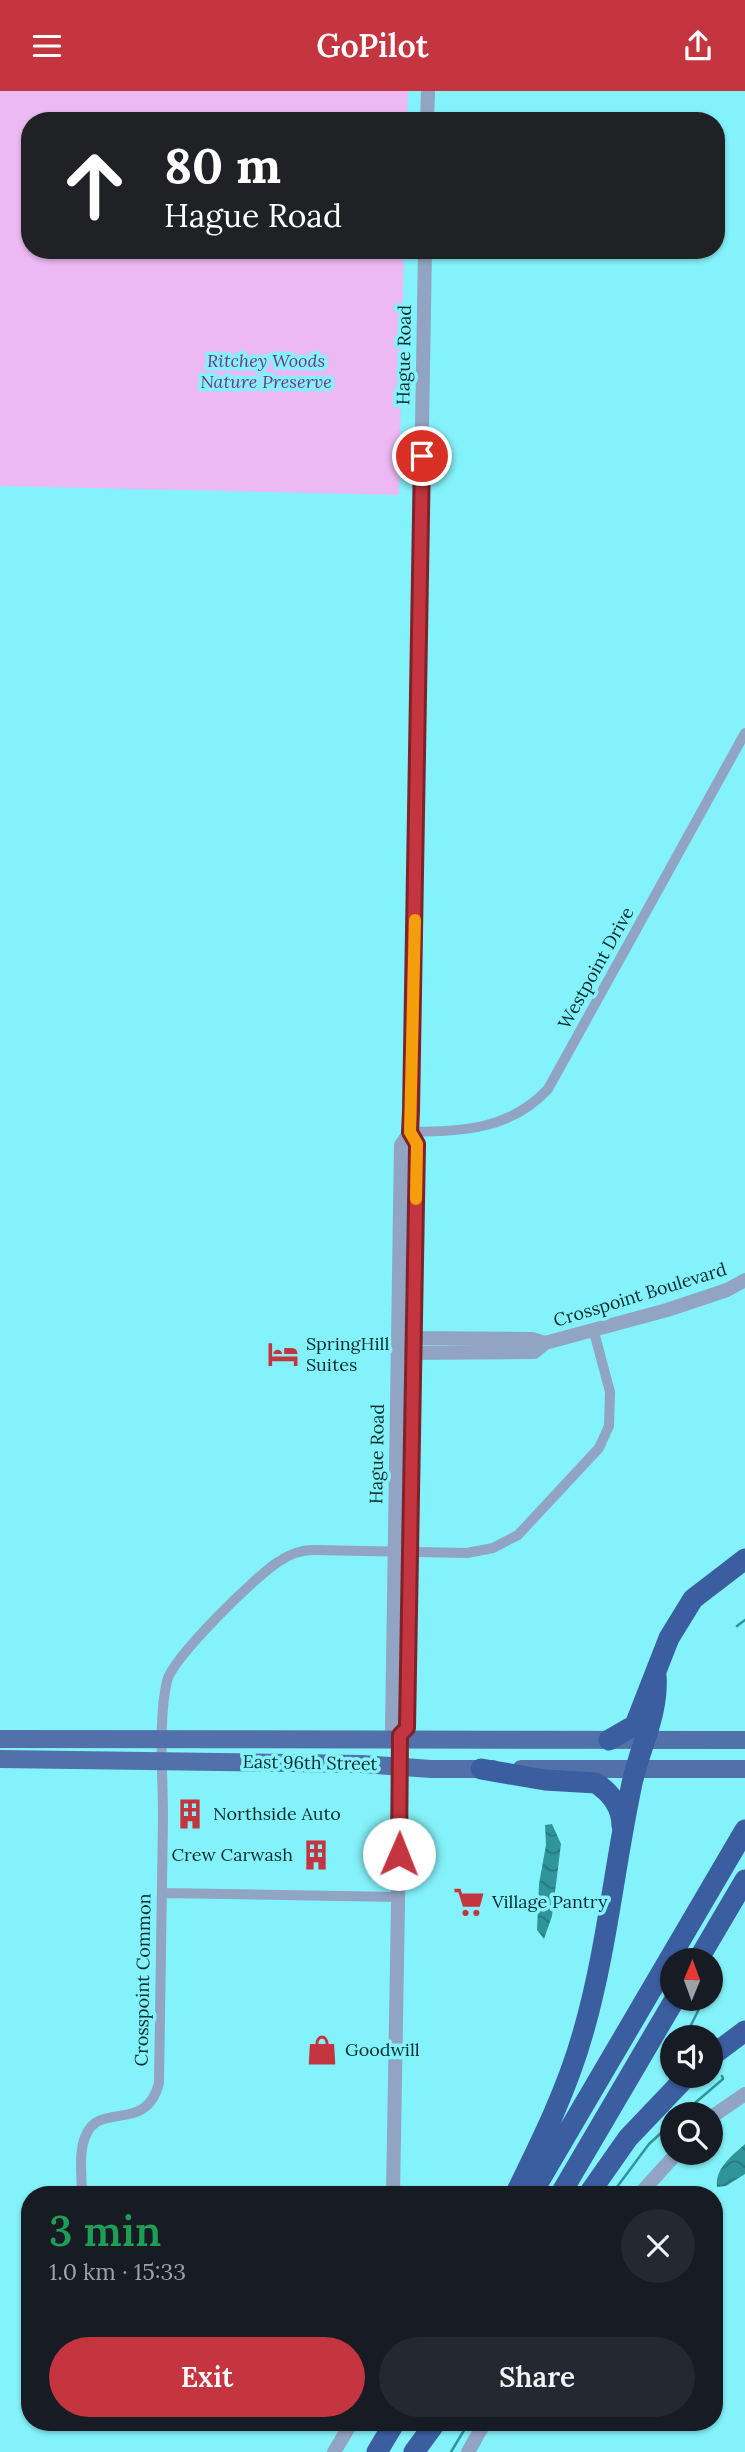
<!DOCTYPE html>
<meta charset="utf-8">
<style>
body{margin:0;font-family:Lora,serif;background:#242831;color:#f1f3f6;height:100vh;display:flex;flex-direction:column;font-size:26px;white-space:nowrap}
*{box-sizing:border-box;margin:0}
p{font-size:23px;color:#9ea1a6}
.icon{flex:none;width:38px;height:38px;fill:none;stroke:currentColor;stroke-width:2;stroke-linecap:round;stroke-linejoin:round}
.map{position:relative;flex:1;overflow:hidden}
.drawer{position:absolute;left:21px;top:2095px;width:702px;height:245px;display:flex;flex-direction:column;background:#171b24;border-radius:28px;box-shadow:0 2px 5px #0004}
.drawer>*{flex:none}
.top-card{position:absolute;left:21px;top:21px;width:704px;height:147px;border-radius:28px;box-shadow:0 2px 5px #0004;background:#202124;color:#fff;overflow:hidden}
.needle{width:46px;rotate:1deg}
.buttons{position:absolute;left:660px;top:1857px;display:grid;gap:14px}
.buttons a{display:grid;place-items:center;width:63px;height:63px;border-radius:50%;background:#171b24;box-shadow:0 2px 5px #0004;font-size:35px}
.pin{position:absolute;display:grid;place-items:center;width:60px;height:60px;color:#fff;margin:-30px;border:4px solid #fff;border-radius:50%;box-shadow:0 2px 7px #0007}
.me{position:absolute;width:77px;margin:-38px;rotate:1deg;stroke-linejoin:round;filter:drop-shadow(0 0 5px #0008)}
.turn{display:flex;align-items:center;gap:24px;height:147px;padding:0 28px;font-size:32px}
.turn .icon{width:91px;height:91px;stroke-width:2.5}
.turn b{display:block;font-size:49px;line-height:60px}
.round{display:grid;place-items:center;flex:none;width:74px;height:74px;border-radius:37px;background:#242831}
.headline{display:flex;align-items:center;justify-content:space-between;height:119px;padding:0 28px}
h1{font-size:42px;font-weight:600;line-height:52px;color:#1e9e55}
.action{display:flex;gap:14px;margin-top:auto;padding:14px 28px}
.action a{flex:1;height:80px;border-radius:42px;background:#c4353f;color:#fff;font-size:28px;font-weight:600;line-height:80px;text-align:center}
.action a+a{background:#242831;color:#f1f3f6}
header{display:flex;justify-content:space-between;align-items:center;height:91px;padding:0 28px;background:#c4353f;color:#fff;font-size:32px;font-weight:600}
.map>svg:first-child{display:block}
.green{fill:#ecb9f4}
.water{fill:url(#water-waves)}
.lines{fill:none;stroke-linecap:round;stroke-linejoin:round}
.stream{stroke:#30949b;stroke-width:2.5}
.minor{stroke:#92a4c3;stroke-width:10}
.tertiary{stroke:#92a4c3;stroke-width:14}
.primary{stroke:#5271aa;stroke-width:18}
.motorway{stroke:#3b5ea0;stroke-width:21}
.route-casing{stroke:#7f2229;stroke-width:18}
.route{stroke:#c4353f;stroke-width:12}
.slow{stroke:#f59e0b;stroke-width:12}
.labels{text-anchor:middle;stroke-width:7;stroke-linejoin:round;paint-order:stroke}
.street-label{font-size:18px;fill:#072d2f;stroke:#84f2fa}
.park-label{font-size:18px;font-style:italic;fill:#793484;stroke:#84f2fa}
.poi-label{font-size:18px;fill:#072d2f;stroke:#84f2fa;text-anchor:start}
</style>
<header><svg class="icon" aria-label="menu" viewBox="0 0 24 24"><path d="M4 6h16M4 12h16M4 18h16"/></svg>GoPilot<svg class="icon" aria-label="share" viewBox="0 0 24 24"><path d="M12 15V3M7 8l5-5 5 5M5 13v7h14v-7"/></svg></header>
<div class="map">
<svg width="745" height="2361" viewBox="0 0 745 2361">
<defs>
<pattern id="water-waves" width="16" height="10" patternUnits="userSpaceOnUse" patternTransform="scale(1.75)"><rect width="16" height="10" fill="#30949b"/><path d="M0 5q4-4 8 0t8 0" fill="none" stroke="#27797f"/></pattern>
</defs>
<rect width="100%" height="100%" fill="#84f2fa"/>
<!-- green -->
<path class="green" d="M 0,0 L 408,0 L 407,30 L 30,30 L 30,159 L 404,159 L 399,404 L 0,395 Z"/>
<!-- water -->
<path class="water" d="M 552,1733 L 561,1753 L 552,1825 L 544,1848 L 537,1839 L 539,1793 L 546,1754 L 545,1734 Z
M 745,2053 L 745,2083 L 726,2095 L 717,2096 C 715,2077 732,2065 745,2053 Z"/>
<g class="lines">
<!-- stream -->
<path class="stream" d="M 737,1535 L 745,1529
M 690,1946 L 687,1942 L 702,1912
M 682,2023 L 723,1988 L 722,1985
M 611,2104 L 649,2053 L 672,2032
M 451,2361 L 469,2331"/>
<!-- minor -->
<path class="minor" d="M 410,1041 C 463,1040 510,1039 548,998 L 745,642
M 162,1802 L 398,1806
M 82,2104 C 82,2085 78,2061 86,2044 C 100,2010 146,2043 159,1992 C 160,1904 162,1815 163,1727 C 163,1686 158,1628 167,1590 C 173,1566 256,1485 278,1471 C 288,1464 301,1459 313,1459 L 467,1462 L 493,1457 L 518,1444 L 599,1357 L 609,1335 L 610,1301 L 594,1241"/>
<!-- tertiary -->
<path class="tertiary" d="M 427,30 L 428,0
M 407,1247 L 532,1248 L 545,1252
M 406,1262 L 534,1261 L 545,1252 L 667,1219 L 727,1199 L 745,1189
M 400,1644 L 407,1637 L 408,1615 L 417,1053 L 410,1041 L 425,159
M 710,2027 L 745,2003
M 393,2104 L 400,1697 L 400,1644 L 392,1638 L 401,1054 L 410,1041
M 639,2104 L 677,2062
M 334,2361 L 352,2331
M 468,2361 L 485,2331"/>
<!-- primary -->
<path class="primary" d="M 0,1648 L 745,1649
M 0,1668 L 362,1673 L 431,1678 L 493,1678
M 521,1678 L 745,1678"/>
<!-- motorway -->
<path class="motorway" d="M 609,1649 L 635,1634 L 669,1547 L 693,1508 L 745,1468
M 481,1678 L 545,1689 L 596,1692 C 611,1702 622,1717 622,1735
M 698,1869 L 745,1789
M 710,1966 L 745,1940
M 515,2104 C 541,2051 567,1999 583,1942 C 606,1863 614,1778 631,1697 C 638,1659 659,1625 656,1584
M 531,2104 L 745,1739
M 560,2104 L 675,1908
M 588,2104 L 628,2047 L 688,1984
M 377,2361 L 395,2331
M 414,2361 L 436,2331"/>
</g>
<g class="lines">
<!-- route casing -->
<g class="route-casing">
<path id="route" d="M 399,1763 L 400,1644 L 407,1637 L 417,1053 L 410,1041 L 411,1020 L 422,365"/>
</g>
<!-- route -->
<use href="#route" class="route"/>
<!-- slow -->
<path class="slow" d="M 415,829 L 410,1041 L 417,1053 L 416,1108"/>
</g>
<!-- icons -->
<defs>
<g id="hotel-bare" transform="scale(2.415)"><path d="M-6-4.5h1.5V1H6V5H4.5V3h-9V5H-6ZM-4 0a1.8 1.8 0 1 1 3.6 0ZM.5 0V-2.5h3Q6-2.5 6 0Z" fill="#c4353f" stroke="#84f2fa" stroke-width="2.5" paint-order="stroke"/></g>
<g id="building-bare" transform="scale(2.415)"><path d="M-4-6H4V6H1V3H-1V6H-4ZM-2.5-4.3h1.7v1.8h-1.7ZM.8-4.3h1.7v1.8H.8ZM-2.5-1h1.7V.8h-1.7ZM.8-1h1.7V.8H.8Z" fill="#c4353f" stroke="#84f2fa" stroke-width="2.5" paint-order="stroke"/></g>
<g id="supermarket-bare" transform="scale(2.415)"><path d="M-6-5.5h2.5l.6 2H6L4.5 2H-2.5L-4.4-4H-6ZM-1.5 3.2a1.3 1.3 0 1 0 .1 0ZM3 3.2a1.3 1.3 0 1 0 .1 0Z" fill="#c4353f" stroke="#84f2fa" stroke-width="2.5" paint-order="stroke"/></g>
<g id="shop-bare" transform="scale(2.415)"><path d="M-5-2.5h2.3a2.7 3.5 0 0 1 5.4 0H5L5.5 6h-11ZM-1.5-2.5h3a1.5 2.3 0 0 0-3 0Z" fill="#c4353f" stroke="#84f2fa" stroke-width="2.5" paint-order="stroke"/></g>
</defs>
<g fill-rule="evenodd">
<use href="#hotel-bare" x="283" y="1263"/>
<use href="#building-bare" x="190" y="1723"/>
<use href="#building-bare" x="316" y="1764"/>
<use href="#supermarket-bare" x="469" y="1811"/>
<use href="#shop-bare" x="322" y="1959"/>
</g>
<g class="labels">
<!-- street labels -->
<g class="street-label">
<text transform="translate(404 264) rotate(-89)" y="6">Hague Road</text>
<text transform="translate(596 877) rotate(-61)" y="6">Westpoint Drive</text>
<text transform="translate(640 1204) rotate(-17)" y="6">Crosspoint Boulevard</text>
<text transform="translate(377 1363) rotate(-89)" y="6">Hague Road</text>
<text transform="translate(310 1672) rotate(1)" y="6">East 96th Street</text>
<text transform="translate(143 1889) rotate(-89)" y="6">Crosspoint Common</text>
</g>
<!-- park labels -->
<g class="park-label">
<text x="266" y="276">Ritchey Woods<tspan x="266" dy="21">Nature Preserve</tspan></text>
</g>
<!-- poi labels -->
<g class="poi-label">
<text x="306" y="1259">SpringHill<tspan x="306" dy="21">Suites</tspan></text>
<text x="213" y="1729">Northside Auto</text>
<text x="293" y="1770" text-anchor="end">Crew Carwash</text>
<text x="492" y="1817">Village Pantry</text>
<text x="345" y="1965">Goodwill</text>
</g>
</g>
</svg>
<div class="buttons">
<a><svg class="needle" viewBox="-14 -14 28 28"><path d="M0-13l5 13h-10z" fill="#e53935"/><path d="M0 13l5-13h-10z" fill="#9ea1a6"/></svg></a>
<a><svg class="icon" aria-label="sound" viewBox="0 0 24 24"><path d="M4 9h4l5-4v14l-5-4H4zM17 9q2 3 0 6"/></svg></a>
<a><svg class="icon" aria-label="search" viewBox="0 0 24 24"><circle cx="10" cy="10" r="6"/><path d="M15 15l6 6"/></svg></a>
</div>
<div class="pin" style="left:422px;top:365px;background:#d93025"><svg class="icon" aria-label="arrive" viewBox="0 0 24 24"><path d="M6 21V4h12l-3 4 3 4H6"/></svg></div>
<svg class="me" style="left:399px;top:1763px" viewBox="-20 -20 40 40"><circle r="19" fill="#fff"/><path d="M0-13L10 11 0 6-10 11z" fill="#c4353f"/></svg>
<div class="top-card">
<div class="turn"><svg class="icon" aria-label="ahead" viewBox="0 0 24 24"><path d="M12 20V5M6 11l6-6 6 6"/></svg><div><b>80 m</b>Hague Road</div></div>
</div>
<section class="drawer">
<div class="headline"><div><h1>3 min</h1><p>1.0 km · 15:33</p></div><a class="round"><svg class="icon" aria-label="close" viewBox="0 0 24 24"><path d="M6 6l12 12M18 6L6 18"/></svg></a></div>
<div class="action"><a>Exit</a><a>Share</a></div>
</section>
</div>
